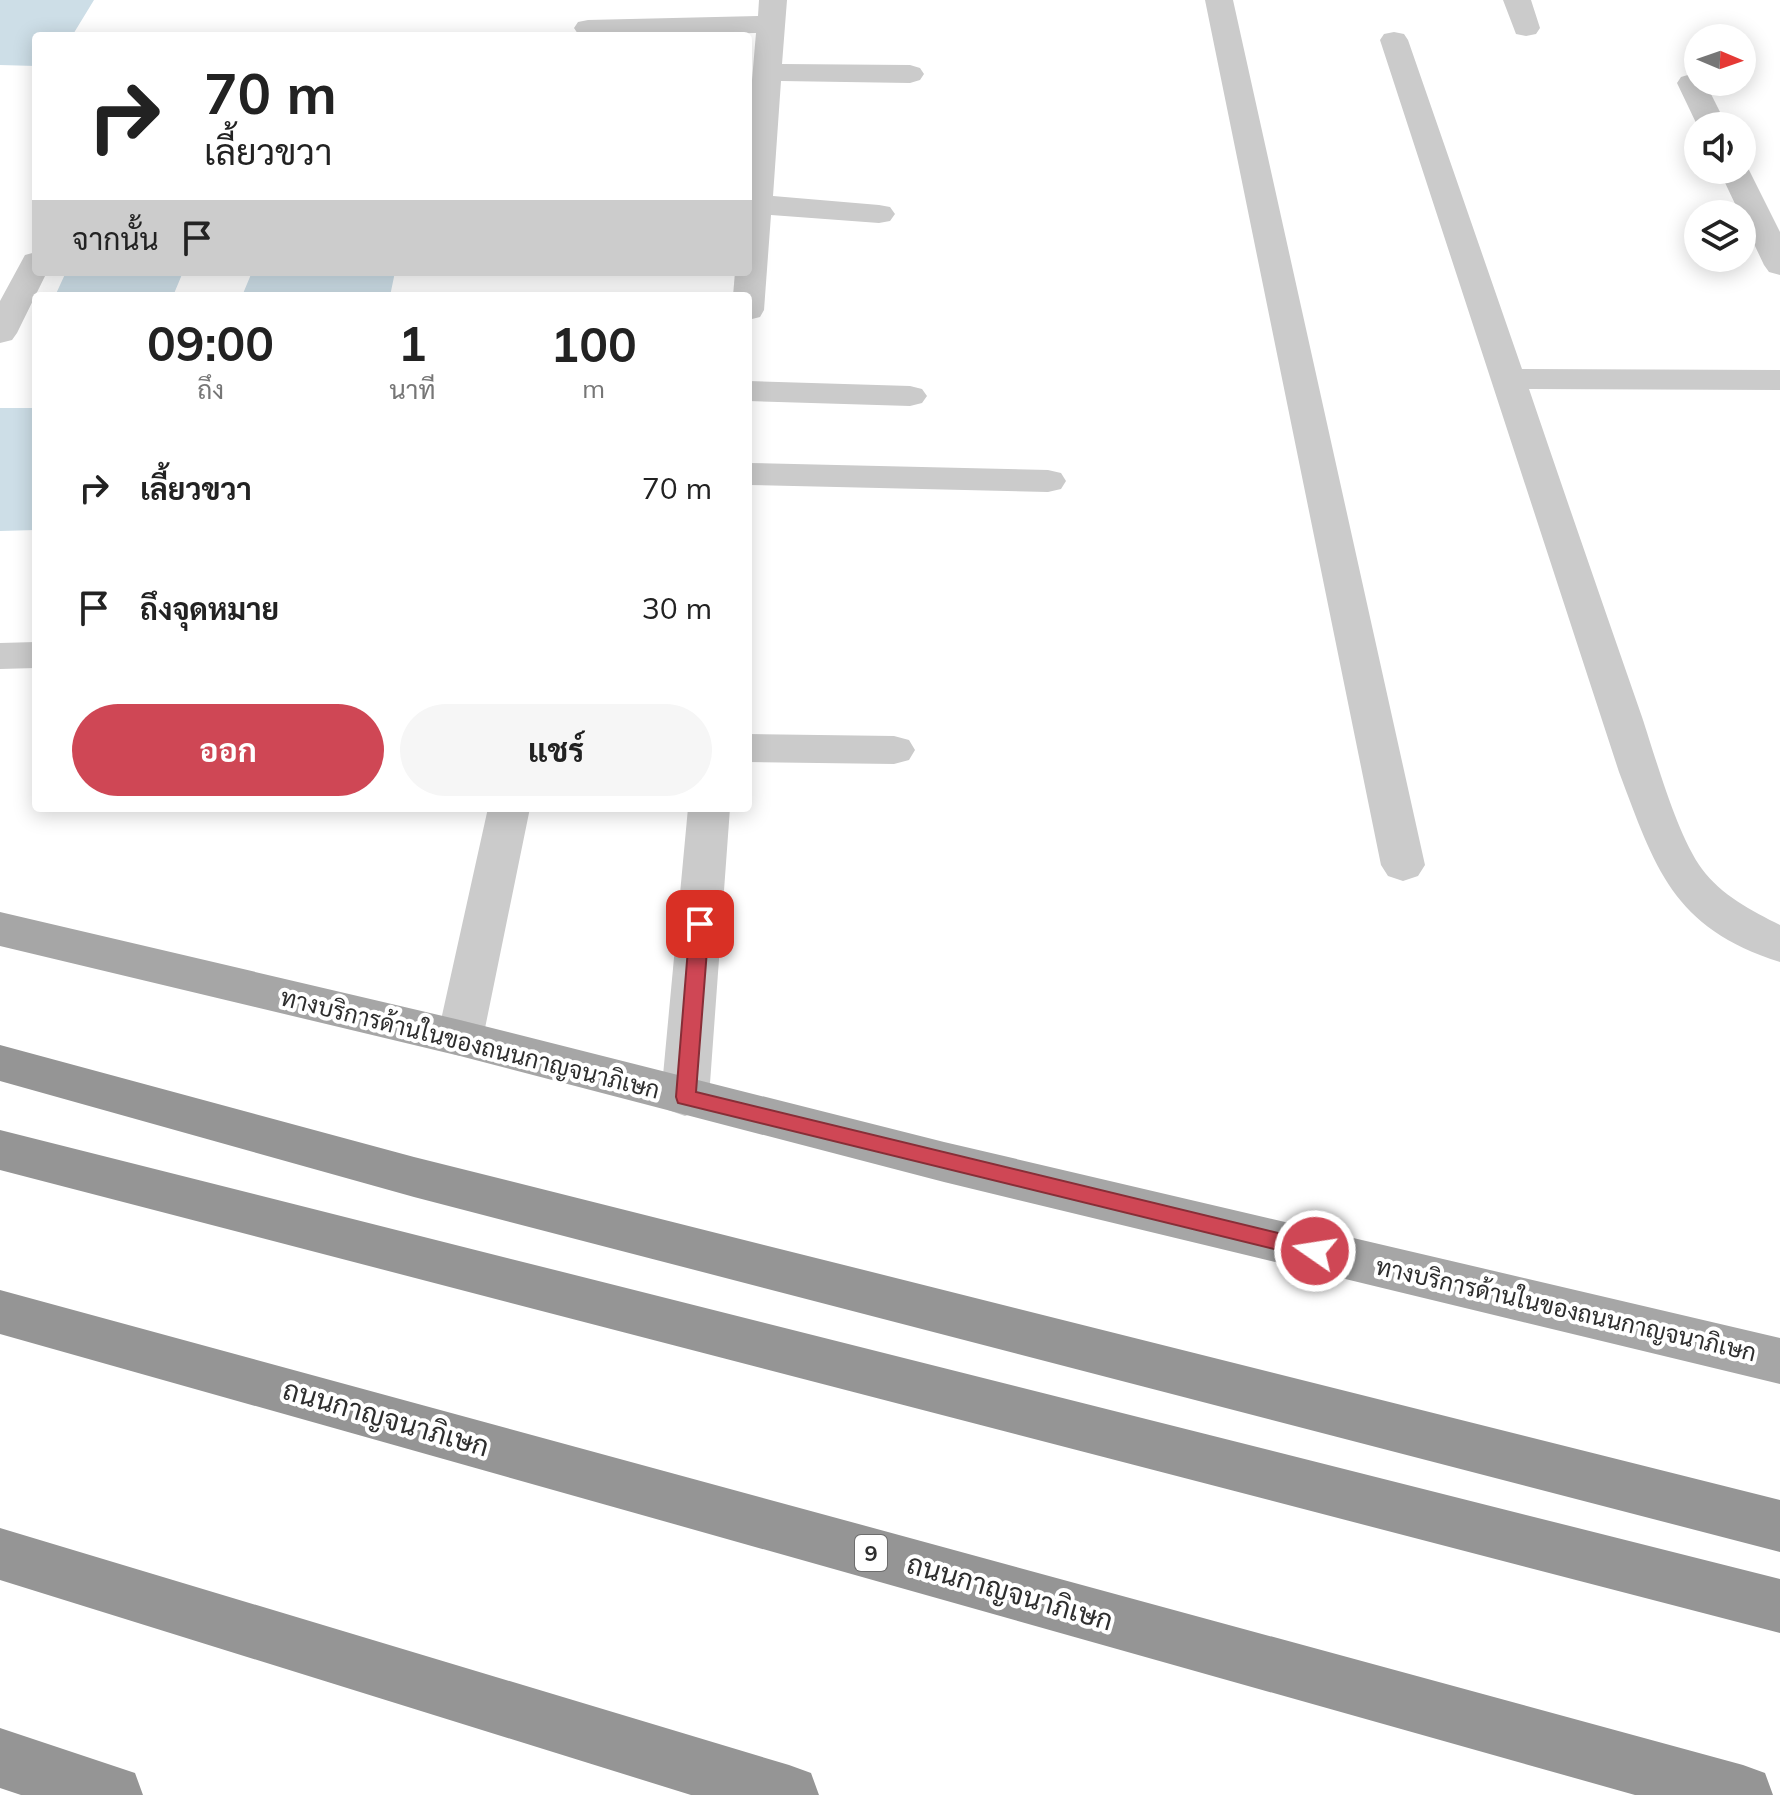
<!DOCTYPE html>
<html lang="th">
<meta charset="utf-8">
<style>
body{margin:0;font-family:Mulish,Sarabun,sans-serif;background:#f6f6f6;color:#222;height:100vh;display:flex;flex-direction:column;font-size:30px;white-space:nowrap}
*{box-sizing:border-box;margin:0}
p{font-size:26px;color:#767676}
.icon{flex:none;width:44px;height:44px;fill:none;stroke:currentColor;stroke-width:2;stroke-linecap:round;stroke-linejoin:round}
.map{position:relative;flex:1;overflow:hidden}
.details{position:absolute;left:32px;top:292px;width:720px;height:520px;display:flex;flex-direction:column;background:#fff;border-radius:8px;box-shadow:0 4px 20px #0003}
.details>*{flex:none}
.guide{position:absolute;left:32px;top:32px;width:720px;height:244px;border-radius:8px;box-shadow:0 4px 20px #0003;background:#fff;color:#222;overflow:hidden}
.needle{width:52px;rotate:92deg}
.fabs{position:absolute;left:1684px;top:24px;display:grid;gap:16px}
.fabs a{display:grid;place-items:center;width:72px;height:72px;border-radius:50%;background:#fff;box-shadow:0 4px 20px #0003;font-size:40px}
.pin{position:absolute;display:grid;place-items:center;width:68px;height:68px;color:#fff;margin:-34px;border-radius:16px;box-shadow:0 4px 12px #0006}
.me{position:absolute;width:88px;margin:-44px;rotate:283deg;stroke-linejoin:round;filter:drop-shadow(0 0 6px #0008)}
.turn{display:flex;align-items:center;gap:28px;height:168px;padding:0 40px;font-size:36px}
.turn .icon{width:104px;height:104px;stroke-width:2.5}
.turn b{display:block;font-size:56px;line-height:68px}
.then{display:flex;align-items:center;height:76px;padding:0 40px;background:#0003;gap:16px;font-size:30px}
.eta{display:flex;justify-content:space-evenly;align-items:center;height:136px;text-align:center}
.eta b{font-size:48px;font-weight:700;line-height:56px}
.button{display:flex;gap:16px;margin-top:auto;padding:16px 40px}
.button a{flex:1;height:92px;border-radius:48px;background:#cf4755;color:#fff;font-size:32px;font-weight:700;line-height:92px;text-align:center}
.button a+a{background:#f6f6f6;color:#222}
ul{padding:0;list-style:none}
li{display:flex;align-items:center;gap:24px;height:120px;padding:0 40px}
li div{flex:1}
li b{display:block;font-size:30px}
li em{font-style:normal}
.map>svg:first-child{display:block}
.water{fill:#cddee7}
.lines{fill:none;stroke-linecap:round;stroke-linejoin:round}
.minor{fill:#cbcbcb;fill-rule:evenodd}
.major{fill:#a6a6a6;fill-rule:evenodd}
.highway{fill:#959595;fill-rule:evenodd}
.route{fill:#cf4755;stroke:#872e37;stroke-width:2}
.labels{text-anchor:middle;stroke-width:8;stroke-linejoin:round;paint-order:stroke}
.shield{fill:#fff;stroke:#6d6d6d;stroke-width:2}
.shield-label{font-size:22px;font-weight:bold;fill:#2e2e2e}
.street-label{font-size:24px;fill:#2e2e2e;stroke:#fff}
.near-street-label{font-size:28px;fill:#2e2e2e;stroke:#fff}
</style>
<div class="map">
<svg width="1780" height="1795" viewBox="0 0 1780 1795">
<rect width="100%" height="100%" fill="#fff"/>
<!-- water -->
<path class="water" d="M 0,0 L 94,0 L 72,36 L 36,36 L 36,66 L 0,65 Z
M 66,272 L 183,272 L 173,296 L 55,296 Z
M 252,272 L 395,272 L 390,296 L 242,296 Z
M 0,408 L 36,408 L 36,530 L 0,531 Z"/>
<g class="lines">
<!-- minor -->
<path class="minor" d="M 759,0 L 787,0 L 782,64 L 910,65 L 920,68 L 924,74 L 920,80 L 910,83 L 781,81 L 773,196 L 879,205 L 890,207 L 895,214 L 890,221 L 879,223 L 771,215 L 764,310 L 760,317 L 748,320 L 748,296 L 733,296 L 735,272 L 748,272 L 748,127 L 756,33 L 587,36 L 578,34 L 574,28 L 578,22 L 588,20 L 758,16 Z
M 1205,0 L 1233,0 L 1425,865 L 1418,876 L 1403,881 L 1388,876 L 1381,865 Z
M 1503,0 L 1531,0 L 1540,28 L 1536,34 L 1526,36 L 1516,34 Z
M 1394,32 L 1404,34 L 1408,40 L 1522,369 L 1780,370 L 1780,390 L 1529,389 C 1566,498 1604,608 1642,717 C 1656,759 1677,835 1702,869 C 1721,895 1752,911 1780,925 L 1780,962 C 1672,928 1655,867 1619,772 L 1380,40 L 1384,34 Z
M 1691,74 L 1698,76 L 1698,82 L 1705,82 L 1727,126 L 1698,127 L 1677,83 L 1681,77 Z
M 1742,163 L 1749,170 L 1780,232 L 1780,275 L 1769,272 L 1764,265 L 1719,170 L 1742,170 Z
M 36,252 L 36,272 L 47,272 L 17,333 L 12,340 L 0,343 L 0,301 L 25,255 Z
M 748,381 L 910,386 L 922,389 L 927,396 L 922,403 L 910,406 L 748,401 Z
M 748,463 L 1048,470 L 1061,473 L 1066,481 L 1061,489 L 1048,492 L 748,485 Z
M 36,642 L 36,668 L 0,669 L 0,643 Z
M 748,734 L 894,736 L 909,740 L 915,750 L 909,760 L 894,764 L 748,762 Z
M 488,808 L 530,808 L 483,1038 L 476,1051 L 460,1056 L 444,1051 L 437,1038 Z
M 688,808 L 730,808 L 709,1097 L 702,1110 L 685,1116 L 668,1110 L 661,1097 Z"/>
<!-- major -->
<path class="major" d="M 0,912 L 460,1020 L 944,1142 L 1780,1338 L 1780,1384 L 944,1182 L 460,1056 L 0,946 Z"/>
<!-- highway -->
<path class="highway" d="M 0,1045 L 414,1157 L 1780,1500 L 1780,1552 L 414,1197 L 0,1081 Z
M 0,1130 L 1780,1579 L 1780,1633 L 0,1170 Z
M 0,1290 L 1743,1765 L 1765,1773 L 1773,1795 L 1635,1795 L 0,1334 Z
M 0,1528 L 789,1765 L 811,1773 L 819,1795 L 691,1795 L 0,1580 Z
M 0,1728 L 135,1773 L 143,1795 L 21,1795 L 0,1788 Z"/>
</g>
<!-- route -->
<path class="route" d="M 700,917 L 709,924 L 696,1092 L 1315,1242 L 1323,1244 L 1326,1251 L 1323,1257 L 1315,1259 L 678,1103 L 676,1097 L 690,924 Z"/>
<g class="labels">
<!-- shield labels -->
<rect class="shield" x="855" y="1535" width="32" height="36" rx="6"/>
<g class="shield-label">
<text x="871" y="1561">9</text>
</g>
<!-- street labels -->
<g class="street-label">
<text transform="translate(470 1044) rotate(14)" y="8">ทางบริการด้านในของถนนกาญจนาภิเษก</text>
<text transform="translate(1566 1310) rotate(13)" y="8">ทางบริการด้านในของถนนกาญจนาภิเษก</text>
</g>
<!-- near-street labels -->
<g class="near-street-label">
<text transform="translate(386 1418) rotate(16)" y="10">ถนนกาญจนาภิเษก</text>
<text transform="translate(1010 1592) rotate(16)" y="10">ถนนกาญจนาภิเษก</text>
</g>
</g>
</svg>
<div class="fabs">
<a><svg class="needle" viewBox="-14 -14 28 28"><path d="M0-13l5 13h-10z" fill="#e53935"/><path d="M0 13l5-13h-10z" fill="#767676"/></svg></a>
<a><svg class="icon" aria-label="sound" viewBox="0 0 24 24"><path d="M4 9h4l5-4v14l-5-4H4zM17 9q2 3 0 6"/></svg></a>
<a><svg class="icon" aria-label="layers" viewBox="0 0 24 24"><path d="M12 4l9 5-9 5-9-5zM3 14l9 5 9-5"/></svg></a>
</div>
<div class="pin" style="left:700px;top:924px;background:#d93025"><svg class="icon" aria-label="arrive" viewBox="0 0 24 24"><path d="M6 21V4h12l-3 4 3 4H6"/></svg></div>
<svg class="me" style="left:1315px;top:1251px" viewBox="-20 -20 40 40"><circle r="17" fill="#cf4755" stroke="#fff" stroke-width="3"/><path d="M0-11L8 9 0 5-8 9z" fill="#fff"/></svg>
<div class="guide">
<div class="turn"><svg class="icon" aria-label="right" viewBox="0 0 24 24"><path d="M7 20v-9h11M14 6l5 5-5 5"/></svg><div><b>70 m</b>เลี้ยวขวา</div></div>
<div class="then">จากนั้น<svg class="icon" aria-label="arrive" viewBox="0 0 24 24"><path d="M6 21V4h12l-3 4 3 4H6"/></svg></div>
</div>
<section class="details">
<div class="eta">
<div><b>09:00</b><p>ถึง</p></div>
<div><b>1</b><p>นาที</p></div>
<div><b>100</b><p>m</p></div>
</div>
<ul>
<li><svg class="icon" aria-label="right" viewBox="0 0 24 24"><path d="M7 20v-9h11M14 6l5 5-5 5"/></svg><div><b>เลี้ยวขวา</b></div><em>70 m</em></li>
<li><svg class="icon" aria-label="arrive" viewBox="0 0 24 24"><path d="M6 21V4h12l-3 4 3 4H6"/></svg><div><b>ถึงจุดหมาย</b></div><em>30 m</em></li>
</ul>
<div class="button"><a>ออก</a><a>แชร์</a></div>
</section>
</div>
